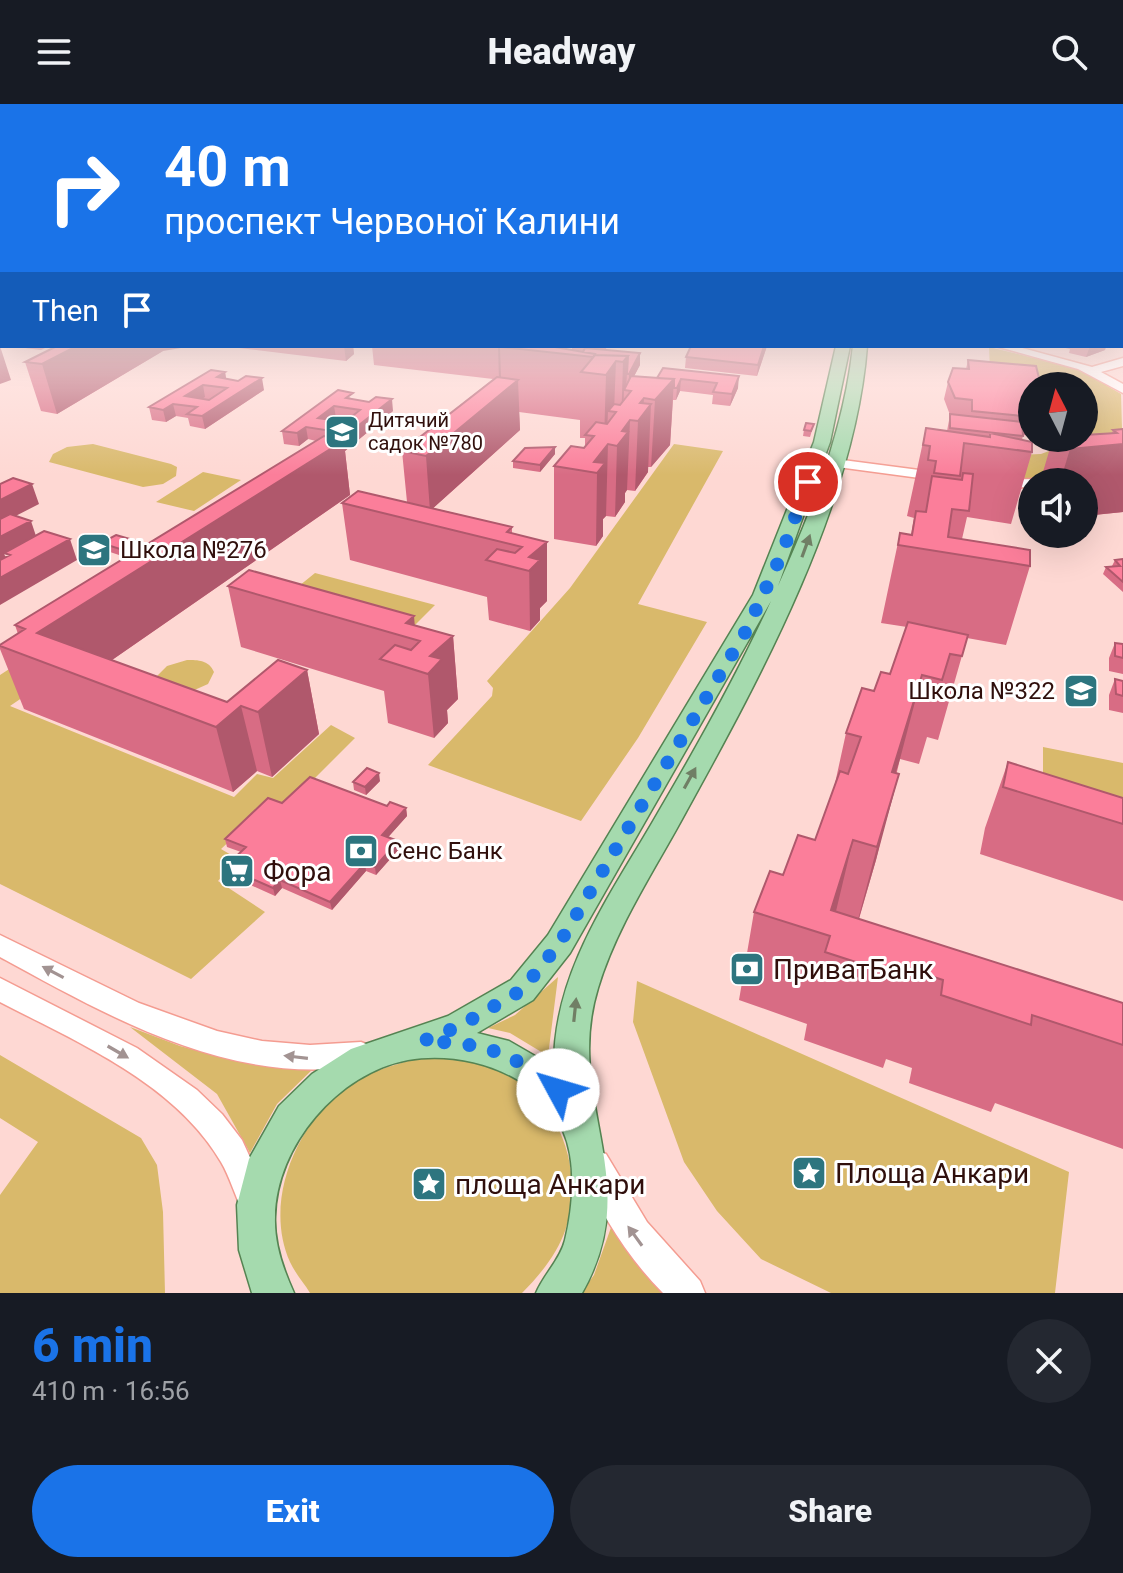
<!DOCTYPE html>
<meta charset="utf-8">
<style>
body{margin:0;font-family:Roboto,sans-serif;background:#242831;color:#f1f3f6;height:100vh;display:flex;flex-direction:column;font-size:30px;white-space:nowrap}
*{box-sizing:border-box;margin:0}
p{font-size:26px;color:#9ea1a6}
.icon{flex:none;width:44px;height:44px;fill:none;stroke:currentColor;stroke-width:2;stroke-linecap:round;stroke-linejoin:round}
.map{position:relative;height:1189px;overflow:hidden}
.sheet{display:flex;flex-direction:column;background:#171b24;flex:1}
.sheet>*{flex:none}
.hud{position:absolute;left:0px;top:0px;width:1124px;height:244px;box-shadow:0 8px 32px #0002;background:#1a73e8;color:#fff;overflow:hidden}
.needle{width:52px;rotate:354deg}
.buttons{position:absolute;left:1018px;top:268px;display:grid;gap:16px}
.buttons a{display:grid;place-items:center;width:80px;height:80px;border-radius:50%;background:#171b24;box-shadow:0 8px 32px #0002;font-size:40px}
.pin{position:absolute;display:grid;place-items:center;width:68px;height:68px;color:#fff;margin:-34px;border:4px solid #fff;border-radius:50%;box-shadow:0 2px 8px #0007}
.me{position:absolute;width:88px;margin:-44px;rotate:309deg;stroke-linejoin:round;filter:drop-shadow(0 0 6px #0008)}
.turn{display:flex;align-items:center;gap:28px;height:168px;padding:0 32px;font-size:36px}
.turn .icon{width:104px;height:104px;stroke-width:2.5}
.turn b{display:block;font-size:56px;line-height:68px}
.then{display:flex;align-items:center;height:76px;padding:0 32px;background:#0003;gap:16px;font-size:30px}
.round{display:grid;place-items:center;flex:none;width:84px;height:84px;border-radius:42px;background:#242831}
.headline{display:flex;align-items:center;justify-content:space-between;height:136px;padding:0 32px}
h1{font-size:48px;font-weight:800;line-height:60px;color:#1a73e8}
.primary-button{display:flex;gap:16px;margin-top:auto;padding:16px 32px}
.primary-button a{flex:1;height:92px;border-radius:48px;background:#1a73e8;color:#fff;font-size:32px;font-weight:800;line-height:92px;text-align:center}
.primary-button a+a{background:#242831;color:#f1f3f6}
header{display:flex;justify-content:space-between;align-items:center;height:104px;padding:0 32px;background:#171b24;font-size:36px;font-weight:800}
.map>svg:first-child{display:block}
.green{fill:#d9b96b}
.lines{fill:none;stroke-linecap:round;stroke-linejoin:round}
.minor-casing{stroke:#f49c91;stroke-width:3}
.major-casing{stroke:#558352;stroke-width:3}
.minor{fill:#fff;fill-rule:evenodd}
.major{fill:#a5daae;fill-rule:evenodd}
.wall{fill:#d86c84;fill-rule:evenodd}
.shaded-wall{fill:#b0586c}
.building{fill:#fb7e9a;stroke:#b0586c;stroke-width:2;fill-rule:evenodd}
.oneway{fill:#707f65}
.oneway2{fill:#a29392}
.route{stroke:#1a73e8;stroke-width:14;stroke-dasharray:0 25.2}
.labels{text-anchor:middle;stroke-width:6;stroke-linejoin:round;paint-order:stroke}
.far-poi-label{font-size:20px;fill:#300f0c;stroke:#fff;text-anchor:start}
.poi-label{font-size:24px;fill:#300f0c;stroke:#fff;text-anchor:start}
.near-poi-label{font-size:28px;fill:#300f0c;stroke:#fff;text-anchor:start}
</style>
<header><svg class="icon" aria-label="menu" viewBox="0 0 24 24"><path d="M4 6h16M4 12h16M4 18h16"/></svg>Headway<svg class="icon" aria-label="search" viewBox="0 0 24 24"><circle cx="10" cy="10" r="6"/><path d="M15 15l6 6"/></svg></header>
<div class="map">
<svg width="1123" height="1189" viewBox="0 0 1123 1189">
<rect width="100%" height="100%" fill="#fed8d3"/>
<!-- green -->
<path class="green" d="M 989,243 L 1079,265 L 1121,290 L 1123,360 L 1055,375 L 1016,376 L 1016,351 L 1041,350 L 1084,334 L 1084,282 L 1053,282 L 990,267 Z
M 93,340 L 171,360 L 177,363 L 176,372 L 163,380 L 143,383 L 49,358 L 53,350 L 67,343 Z
M 674,340 L 723,347 L 638,500 L 707,518 L 638,634 L 581,717 L 428,661 L 492,592 L 493,584 L 487,577 L 570,484 Z
M 203,368 L 241,376 L 194,407 L 156,398 Z
M 169,461 L 202,471 L 10,602 L 234,693 L 257,670 L 273,674 L 331,621 L 355,634 L 284,705 L 268,701 L 221,745 L 238,755 L 218,777 L 265,808 L 191,875 L 0,780 L 0,571 Z
M 315,469 L 435,501 L 398,538 L 273,503 Z
M 187,556 C 198,556 209,556 214,568 L 208,580 L 190,588 L 154,575 L 167,562 Z
M 1043,643 L 1123,659 L 1123,694 L 1043,677 Z
M 558,873 L 548,952 L 510,929 L 488,924 L 515,911 Z
M 637,877 L 1069,1068 L 1055,1189 L 831,1189 L 761,1155 L 717,1107 L 684,1058 L 633,918 Z
M 130,923 L 180,942 L 244,959 L 317,961 L 277,1000 L 250,1049 L 217,990 Z
M 0,951 L 141,1034 L 157,1061 L 163,1108 L 165,1189 L 0,1189 L 0,1091 L 38,1038 L 0,1014 Z
M 425,953 C 454,954 482,955 508,970 C 561,999 584,1068 566,1124 C 558,1149 540,1171 522,1189 L 310,1189 C 304,1179 295,1169 290,1158 C 264,1100 294,1026 341,987 C 365,968 396,960 425,953 Z
M 613,1118 L 632,1153 L 666,1189 L 581,1189 L 594,1171 Z"/>
<g class="lines">
<!-- minor casing -->
<g class="minor-casing">
<path id="minor" d="M 995,242 L 1015,242 L 1092,263 L 1123,254 L 1123,262 L 1101,268 L 1123,280 L 1123,289 L 1078,265 Z
M 835,355 L 942,369 L 949,373 L 942,377 L 830,362 L 828,359 Z
M 1032,375 L 1039,378 L 1032,378 L 1032,383 L 998,384 L 991,380 L 998,376 Z
M 0,831 L 139,899 L 217,927 L 262,937 L 310,941 L 361,938 L 371,942 L 375,951 L 371,960 C 357,965 343,964 329,965 C 210,971 101,908 0,853 Z
M 0,874 L 137,944 L 197,986 L 222,1010 L 242,1036 L 270,1097 L 265,1108 L 254,1113 L 243,1108 C 235,1092 230,1073 221,1058 C 175,979 77,938 0,898 Z
M 595,1046 L 606,1050 L 647,1118 L 700,1177 L 705,1189 L 663,1189 C 627,1153 600,1108 579,1061 L 584,1050 Z"/>
</g>
<!-- major casing -->
<g class="major-casing">
<path id="major" d="M 836,242 L 850,242 L 830,338 L 778,482 C 812,406 844,326 853,242 L 867,242 C 855,399 762,570 687,706 C 656,764 617,821 598,884 C 563,998 647,1075 582,1189 L 536,1189 C 544,1170 560,1156 565,1136 C 573,1104 577,1058 563,1027 C 539,969 465,946 408,956 C 338,969 276,1042 275,1113 C 274,1139 283,1165 294,1189 L 252,1189 L 239,1146 L 237,1101 L 249,1055 L 279,1002 L 312,970 L 351,945 L 448,912 L 511,876 L 548,831 L 753,491 L 814,338 ZM 771,497 C 738,569 699,639 659,707 C 613,788 553,866 554,963 L 509,937 L 477,929 L 533,896 L 570,849 Z"/>
</g>
<!-- minor -->
<use href="#minor" class="minor"/>
<!-- major -->
<use href="#major" class="major"/>
</g>
<!-- wall -->
<path class="wall" d="M 17,242 L 49,242 L 41,246 L 17,243 Z
M 222,242 L 353,242 L 354,250 L 346,257 Z
M 372,242 L 549,242 L 572,246 L 572,242 L 608,242 L 605,246 L 640,249 L 640,261 L 634,272 L 657,274 L 663,264 L 738,284 L 730,302 L 712,300 L 713,291 L 680,287 L 676,296 L 673,296 L 670,341 L 651,363 L 648,363 L 648,368 L 635,387 L 627,386 L 625,389 L 625,398 L 615,413 L 606,412 L 603,415 L 603,432 L 596,442 L 554,435 L 554,362 L 585,344 L 585,334 L 580,334 L 580,316 L 519,308 L 520,326 L 433,404 L 512,423 L 512,430 L 547,438 L 547,497 L 540,504 L 540,516 L 530,527 L 489,516 L 487,493 L 350,456 L 342,399 L 407,398 L 402,347 L 493,275 L 374,261 Z
M 767,242 L 757,272 L 685,264 L 686,253 Z
M 1056,242 L 1106,242 L 1105,246 L 1086,253 L 1069,249 L 1070,245 Z
M 163,247 L 57,310 L 41,307 L 25,258 Z
M 968,256 L 1032,282 L 1032,332 L 1023,331 L 1022,336 L 1032,348 L 1011,420 L 967,413 L 962,435 L 1030,462 L 1006,541 L 967,534 L 938,636 L 927,633 L 919,660 L 900,655 L 876,756 L 859,815 L 1123,899 L 1123,1045 L 995,999 L 991,1008 L 909,979 L 912,964 L 886,955 L 883,964 L 804,936 L 807,920 L 739,896 L 754,808 L 783,771 L 815,736 L 834,684 L 846,629 L 874,587 L 890,570 L 907,523 L 881,519 L 900,429 L 911,431 L 914,414 L 907,412 L 926,324 L 947,327 L 950,311 L 944,295 L 948,278 L 966,265 Z
M 225,268 L 226,275 L 264,286 L 205,325 L 190,322 L 188,314 L 176,312 L 166,318 L 152,316 L 149,303 Z
M 338,286 L 354,296 L 393,307 L 345,347 L 350,391 L 112,556 L 227,598 L 307,566 L 319,630 L 272,673 L 257,667 L 233,688 L 24,605 L 0,545 L 0,541 L 18,530 L 15,521 L 316,337 L 308,335 L 299,342 L 284,340 L 282,327 ZM 336,314 L 348,316 L 345,318 L 333,316 Z
M 814,320 L 810,333 L 803,332 L 804,326 Z
M 1123,325 L 1123,408 L 1084,412 L 1084,378 L 1040,378 L 1053,334 L 1112,329 L 1113,326 Z
M 555,343 L 555,350 L 540,368 L 513,364 L 513,357 Z
M 137,437 L 139,444 L 125,453 L 104,446 L 101,439 Z
M 1123,455 L 1123,488 L 1103,470 L 1106,463 L 1112,462 L 1115,456 Z
M 228,482 L 414,512 L 414,521 L 453,532 L 458,595 L 447,606 L 448,619 L 434,634 L 388,619 L 384,587 L 241,543 Z
M 1115,539 L 1123,540 L 1123,570 L 1109,567 L 1109,554 Z
M 1115,575 L 1123,577 L 1123,609 L 1109,606 L 1109,591 Z
M 1008,658 L 1123,694 L 1123,797 L 980,750 L 985,724 Z
M 380,677 L 366,691 L 354,686 L 353,678 Z
M 282,699 L 387,702 L 406,704 L 407,712 L 388,733 L 398,737 L 399,745 L 376,771 L 366,767 L 332,806 L 282,784 L 275,792 L 228,771 L 225,763 L 241,748 L 227,743 L 225,735 Z"/>
<!-- shaded-wall -->
<path class="shaded-wall" d="M 0,242 L 11,276 L 0,280 Z
M 77,242 L 193,242 L 163,247 L 57,310 L 42,260 Z
M 344,242 L 353,242 L 354,250 L 346,257 Z
M 498,242 L 504,242 L 500,243 L 501,274 L 499,276 Z
M 764,242 L 767,242 L 757,272 L 758,261 Z
M 1090,242 L 1106,242 L 1105,246 L 1086,253 Z
M 640,249 L 640,261 L 629,282 L 629,270 Z
M 628,252 L 626,286 L 624,286 L 623,319 L 621,323 L 623,258 Z
M 616,257 L 614,308 L 608,307 L 607,332 L 604,337 L 606,271 Z
M 225,268 L 227,280 L 217,273 Z
M 739,272 L 738,284 L 730,302 L 732,290 Z
M 262,274 L 264,286 L 205,325 L 202,312 Z
M 674,275 L 670,341 L 651,363 L 655,296 Z
M 681,275 L 680,287 L 676,296 L 677,284 Z
M 518,276 L 520,326 L 430,407 L 426,352 Z
M 203,281 L 205,293 L 190,302 L 185,292 Z
M 644,294 L 643,311 L 651,300 L 648,368 L 635,387 L 638,317 L 640,299 Z
M 392,295 L 393,307 L 345,347 L 350,391 L 86,574 L 37,529 L 339,337 Z
M 173,300 L 176,312 L 166,318 L 163,306 Z
M 334,302 L 336,314 L 320,326 L 318,314 Z
M 630,316 L 627,386 L 625,389 L 625,398 L 615,413 L 617,342 L 622,327 Z
M 306,323 L 308,335 L 299,342 L 297,329 Z
M 608,340 L 606,412 L 603,415 L 603,432 L 596,442 L 597,369 L 594,358 Z
M 1123,340 L 1123,408 L 1084,412 L 1084,378 L 1060,378 L 1070,345 Z
M 555,343 L 555,350 L 540,368 L 540,361 Z
M 32,380 L 39,400 L 0,420 L 0,396 Z
M 31,417 L 38,438 L 10,451 L 4,449 L 6,455 L 0,458 L 0,433 Z
M 70,435 L 77,456 L 0,501 L 0,474 Z
M 137,437 L 139,444 L 125,453 L 123,446 Z
M 547,438 L 547,497 L 540,504 L 540,516 L 530,527 L 529,453 Z
M 414,512 L 416,536 L 406,519 Z
M 453,532 L 458,595 L 447,606 L 448,619 L 434,634 L 428,570 L 430,552 Z
M 307,566 L 319,630 L 272,673 L 258,608 Z
M 922,571 L 900,655 L 873,742 L 892,668 Z
M 241,602 L 257,667 L 233,688 L 216,623 Z
M 379,669 L 380,677 L 366,691 L 365,683 Z
M 899,670 L 876,756 L 854,831 L 877,743 Z
M 406,704 L 407,712 L 383,739 L 382,731 Z
M 853,736 L 832,824 L 831,806 Z
M 398,737 L 399,745 L 376,771 L 375,763 Z
M 365,759 L 366,767 L 332,806 L 330,798 Z
M 280,776 L 282,784 L 275,792 L 273,784 Z"/>
<!-- building -->
<path class="building" d="M 57,242 L 77,242 L 42,260 L 25,258 Z
M 501,242 L 549,242 L 595,250 L 593,253 L 500,243 Z
M 691,242 L 764,242 L 758,261 L 686,253 Z
M 585,244 L 640,249 L 629,270 L 627,270 L 628,252 L 595,251 L 595,250 L 583,248 Z
M 595,251 L 628,252 L 623,258 L 616,257 L 606,271 L 581,268 Z
M 968,256 L 1036,262 L 1039,274 L 1047,275 L 1048,282 L 1032,282 L 1032,313 L 972,307 L 972,296 L 955,294 L 948,278 L 953,264 L 969,265 Z
M 663,264 L 739,272 L 732,290 L 713,288 L 717,279 L 681,275 L 677,284 L 674,284 L 674,275 L 657,274 Z
M 211,266 L 225,268 L 217,273 L 238,277 L 246,272 L 262,274 L 202,312 L 187,310 L 197,303 L 173,300 L 163,306 L 149,303 ZM 203,281 L 227,284 L 209,296 L 185,292 Z
M 631,272 L 674,275 L 655,296 L 644,294 L 640,299 L 651,300 L 638,317 L 630,316 L 622,327 L 628,328 L 617,342 L 608,340 L 594,358 L 605,359 L 597,369 L 554,362 L 571,342 L 584,344 L 594,332 L 585,331 L 596,318 L 607,320 L 616,308 L 608,307 L 614,300 L 620,301 L 631,287 L 624,286 Z
M 497,273 L 518,276 L 426,352 L 402,347 Z
M 338,286 L 353,289 L 346,294 L 369,298 L 376,293 L 392,295 L 340,336 L 325,332 L 332,327 L 306,323 L 297,329 L 282,327 ZM 334,302 L 360,306 L 345,318 L 318,314 Z
M 950,310 L 1022,318 L 1023,332 L 950,324 Z
M 806,319 L 814,320 L 811,327 L 804,326 Z
M 926,324 L 990,333 L 990,329 L 1032,338 L 1032,348 L 964,339 L 960,372 L 934,369 L 936,357 L 928,356 L 930,342 L 923,341 Z
M 1123,325 L 1123,340 L 1070,345 L 1054,334 L 1084,334 L 1084,331 L 1117,329 L 1113,326 Z
M 324,332 L 343,337 L 37,529 L 227,598 L 278,556 L 307,566 L 258,608 L 241,602 L 216,623 L 0,542 L 0,541 L 25,525 L 15,521 Z
M 555,343 L 540,361 L 513,357 L 525,344 Z
M 963,369 L 973,370 L 969,407 L 952,405 L 948,433 L 1030,446 L 1030,462 L 898,441 L 900,429 L 912,431 L 916,407 L 926,408 L 932,372 L 962,376 Z
M 13,374 L 32,380 L 0,396 L 0,380 Z
M 358,387 L 512,423 L 507,428 L 547,438 L 529,453 L 540,456 L 529,467 L 486,456 L 497,445 L 515,449 L 522,443 L 342,399 Z
M 10,410 L 31,417 L 0,433 L 0,415 Z
M 44,427 L 70,435 L 0,474 L 0,456 L 10,451 L 4,449 Z
M 116,431 L 137,437 L 123,446 L 101,439 Z
M 1123,455 L 1123,478 L 1106,463 L 1120,462 L 1115,456 Z
M 249,466 L 414,512 L 406,519 L 453,532 L 430,552 L 442,555 L 428,570 L 380,555 L 395,541 L 411,546 L 420,537 L 228,482 Z
M 908,518 L 968,531 L 962,552 L 950,550 L 942,576 L 922,571 L 892,668 L 899,670 L 877,743 L 853,736 L 831,806 L 1123,899 L 1123,941 L 1032,911 L 1031,921 L 941,891 L 943,876 L 913,866 L 911,876 L 825,848 L 830,832 L 754,808 L 770,767 L 783,771 L 798,731 L 815,736 L 840,667 L 848,670 L 861,633 L 846,629 L 862,584 L 874,587 L 881,568 L 890,570 Z
M 1115,539 L 1123,540 L 1123,554 L 1115,552 Z
M 1115,575 L 1123,577 L 1123,592 L 1116,590 Z
M 1008,658 L 1123,694 L 1123,720 L 1003,683 Z
M 367,664 L 379,669 L 365,683 L 353,678 Z
M 310,673 L 387,702 L 390,698 L 406,704 L 382,731 L 398,737 L 375,763 L 365,759 L 330,798 L 280,776 L 273,784 L 225,763 L 246,743 L 225,735 L 268,694 L 282,699 Z"/>
<!-- one-way arrows -->
<defs><path id="oneway-solid" d="M-6-.8H1V-3.2L6.5 0L1 3.2V.8H-6Z" transform="scale(2)"/></defs>
<g class="oneway">
<use href="#oneway-solid" transform="translate(806 442) rotate(-70)"/>
<use href="#oneway-solid" transform="translate(690 674) rotate(-61)"/>
<use href="#oneway-solid" transform="translate(575 906) rotate(-84)"/>
</g>
<g class="oneway2">
<use href="#oneway-solid" transform="translate(53 868) rotate(-152)"/>
<use href="#oneway-solid" transform="translate(118 948) rotate(30)"/>
<use href="#oneway-solid" transform="translate(296 953) rotate(-173)"/>
<use href="#oneway-solid" transform="translate(635 1132) rotate(-126)"/>
</g>
<!-- sky -->
<linearGradient id="sky" x2="0" y2="1"><stop stop-color="#a9a6e9"/><stop offset="0.55" stop-color="#ffedeb"/><stop offset="1" stop-color="#ffedeb" stop-opacity="0"/></linearGradient>
<rect width="1123" height="371" fill="url(#sky)"/>
<g class="lines">
<!-- route -->
<path class="route" d="M 558,986 C 508,946 487,940 423,937 L 460,922 L 522,886 L 559,840 L 746,527 L 781,452 L 808,378"/>
</g>
<!-- icons -->
<defs>
<g id="school-square" transform="scale(1.8)"><rect x="-9" y="-9" width="18" height="18" rx="4" fill="#2d757f" stroke="#fff"/><path d="M0-5L7-2L0 1L-7-2ZM-4 1L0 2.5L4 1V4Q0 6-4 4Z" fill="#fff"/></g>
<g id="bank-square" transform="scale(1.8)"><rect x="-9" y="-9" width="18" height="18" rx="4" fill="#2d757f" stroke="#fff"/><path d="M-6-4H6V4H-6ZM0-2.3a2.3 2.3 0 1 0 0 4.6a2.3 2.3 0 1 0 0-4.6Z" fill="#fff"/></g>
<g id="supermarket-square" transform="scale(1.8)"><rect x="-9" y="-9" width="18" height="18" rx="4" fill="#2d757f" stroke="#fff"/><path d="M-6-5.5h2.5l.6 2H6L4.5 2H-2.5L-4.4-4H-6ZM-1.5 3.2a1.3 1.3 0 1 0 .1 0ZM3 3.2a1.3 1.3 0 1 0 .1 0Z" fill="#fff"/></g>
<g id="sight-square" transform="scale(1.8)"><rect x="-9" y="-9" width="18" height="18" rx="4" fill="#2d757f" stroke="#fff"/><path d="M0-6L1.8-2.2L6-1.7L2.9 1.2L3.7 5.4L0 3.3L-3.7 5.4L-2.9 1.2L-6-1.7L-1.8-2.2Z" fill="#fff"/></g>
</defs>
<g fill-rule="evenodd">
<use href="#school-square" x="342" y="328"/>
<use href="#school-square" x="94" y="446"/>
<use href="#school-square" x="1081" y="587"/>
<use href="#bank-square" x="361" y="747"/>
<use href="#supermarket-square" x="237" y="767"/>
<use href="#bank-square" x="747" y="865"/>
<use href="#sight-square" x="809" y="1069"/>
<use href="#sight-square" x="429" y="1080"/>
</g>
<g class="labels">
<!-- far-poi labels -->
<g class="far-poi-label">
<text x="368" y="323">Дитячий<tspan x="368" dy="23">садок №780</tspan></text>
</g>
<!-- poi labels -->
<g class="poi-label">
<text x="120" y="454">Школа №276</text>
<text x="1055" y="595" text-anchor="end">Школа №322</text>
<text x="387" y="755">Сенс Банк</text>
</g>
<!-- near-poi labels -->
<g class="near-poi-label">
<text x="263" y="777">Фора</text>
<text x="773" y="875">ПриватБанк</text>
<text x="835" y="1079">Площа Анкари</text>
<text x="455" y="1090">площа Анкари</text>
</g>
</g>
</svg>
<div class="buttons">
<a><svg class="needle" viewBox="-14 -14 28 28"><path d="M0-13l5 13h-10z" fill="#e53935"/><path d="M0 13l5-13h-10z" fill="#9ea1a6"/></svg></a>
<a><svg class="icon" aria-label="sound" viewBox="0 0 24 24"><path d="M4 9h4l5-4v14l-5-4H4zM17 9q2 3 0 6"/></svg></a>
</div>
<div class="pin" style="left:808px;top:378px;background:#d93025"><svg class="icon" aria-label="arrive" viewBox="0 0 24 24"><path d="M6 21V4h12l-3 4 3 4H6"/></svg></div>
<svg class="me" style="left:558px;top:986px" viewBox="-20 -20 40 40"><circle r="19" fill="#fff"/><path d="M0-13L10 11 0 6-10 11z" fill="#1a73e8"/></svg>
<div class="hud">
<div class="turn"><svg class="icon" aria-label="right" viewBox="0 0 24 24"><path d="M7 20v-9h11M14 6l5 5-5 5"/></svg><div><b>40 m</b>проспект Червоної Калини</div></div>
<div class="then">Then<svg class="icon" aria-label="arrive" viewBox="0 0 24 24"><path d="M6 21V4h12l-3 4 3 4H6"/></svg></div>
</div>
</div>
<section class="sheet">
<div class="headline"><div><h1>6 min</h1><p>410 m · 16:56</p></div><a class="round"><svg class="icon" aria-label="close" viewBox="0 0 24 24"><path d="M6 6l12 12M18 6L6 18"/></svg></a></div>
<div class="primary-button"><a>Exit</a><a>Share</a></div>
</section>
